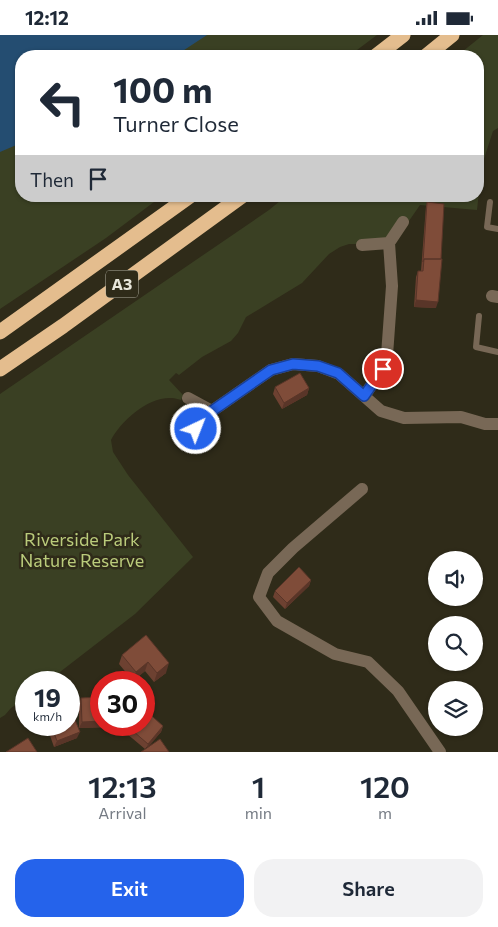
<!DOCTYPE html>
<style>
body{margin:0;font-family:Commissioner,sans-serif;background:#f2f2f3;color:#1f2937;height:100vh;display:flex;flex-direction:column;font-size:19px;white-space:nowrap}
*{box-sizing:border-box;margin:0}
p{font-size:16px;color:#747a83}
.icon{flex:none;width:28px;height:28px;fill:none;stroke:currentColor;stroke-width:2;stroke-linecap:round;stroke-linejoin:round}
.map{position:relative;height:717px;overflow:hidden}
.details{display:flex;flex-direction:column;background:#fff;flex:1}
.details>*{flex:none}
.guide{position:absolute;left:15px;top:15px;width:469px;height:152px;border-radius:20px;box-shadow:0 1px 4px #0004;background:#fff;color:#1f2937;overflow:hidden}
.buttons{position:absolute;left:428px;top:516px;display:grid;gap:10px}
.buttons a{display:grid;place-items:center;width:55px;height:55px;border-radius:50%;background:#fff;box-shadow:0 1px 4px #0004;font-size:25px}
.speed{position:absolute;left:15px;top:636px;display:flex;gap:10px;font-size:25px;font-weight:700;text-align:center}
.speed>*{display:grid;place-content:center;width:65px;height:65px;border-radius:50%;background:#fff;box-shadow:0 1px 4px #0004;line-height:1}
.speed small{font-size:12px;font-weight:400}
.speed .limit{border:8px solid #d22;background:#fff;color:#111}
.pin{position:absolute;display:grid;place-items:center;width:42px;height:42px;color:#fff;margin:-21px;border:2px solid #fff;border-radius:50%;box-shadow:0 1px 5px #0007}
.me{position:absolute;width:55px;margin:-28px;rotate:43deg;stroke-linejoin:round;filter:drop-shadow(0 0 4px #0008)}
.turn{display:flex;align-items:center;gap:18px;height:105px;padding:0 15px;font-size:22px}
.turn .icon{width:65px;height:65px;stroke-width:2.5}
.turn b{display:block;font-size:35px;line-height:42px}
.then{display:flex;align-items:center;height:48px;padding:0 15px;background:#0003;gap:10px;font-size:19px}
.eta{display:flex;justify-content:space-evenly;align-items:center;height:85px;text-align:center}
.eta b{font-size:30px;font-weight:600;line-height:35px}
.button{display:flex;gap:10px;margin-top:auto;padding:10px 15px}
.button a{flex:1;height:58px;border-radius:20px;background:#2563eb;color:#fff;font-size:20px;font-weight:600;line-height:58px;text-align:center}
.button a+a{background:#f2f2f3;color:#1f2937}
.status{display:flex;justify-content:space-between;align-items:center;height:35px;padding:0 25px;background:#fff;direction:ltr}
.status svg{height:14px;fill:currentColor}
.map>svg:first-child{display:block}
.green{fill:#3a4023}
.water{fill:#244d71}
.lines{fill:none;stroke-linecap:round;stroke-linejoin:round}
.lane{stroke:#786856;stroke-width:6}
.street{stroke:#786856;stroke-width:12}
.highway{stroke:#e4bd8e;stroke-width:15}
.wall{fill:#6d4131}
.shaded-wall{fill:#593528}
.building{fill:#7f4c39;stroke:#593528}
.route-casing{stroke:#184099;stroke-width:12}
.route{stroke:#2563eb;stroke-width:9}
.labels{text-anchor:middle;stroke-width:5;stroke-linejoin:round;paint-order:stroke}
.shield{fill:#2f2b19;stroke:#b0aea0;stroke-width:1}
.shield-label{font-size:16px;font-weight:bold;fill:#e8e6da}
.park-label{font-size:18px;fill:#bacb7b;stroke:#2f2b19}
</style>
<div class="status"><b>12:12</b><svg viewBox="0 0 49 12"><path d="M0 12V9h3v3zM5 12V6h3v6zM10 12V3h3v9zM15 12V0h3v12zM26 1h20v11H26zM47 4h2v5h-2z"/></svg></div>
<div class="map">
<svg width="498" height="717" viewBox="0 0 498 717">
<rect width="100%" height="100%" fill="#2f2b19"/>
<!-- green -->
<path class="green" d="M 0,0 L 377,0 L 349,21 L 21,21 L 21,161 L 162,161 L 106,203 L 0,274 Z
M 483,0 L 498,0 L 498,93 L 493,96 L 482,130 L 477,175 L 420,170 L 402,196 L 385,206 L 358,209 L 349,209 L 340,212 L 329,219 L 302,248 L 246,282 L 238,298 L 231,306 L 202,322 L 179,340 L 176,338 L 169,345 L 183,360 L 181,365 C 155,355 122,384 111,405 L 113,417 L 128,440 L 193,522 L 135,579 L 47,647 L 26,648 L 26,663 L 11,673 L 5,680 L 0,683 L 0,359 L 269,175 L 286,161 L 478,161 L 478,21 L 457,21 Z"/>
<!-- water -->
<path class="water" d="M 0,0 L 207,0 L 175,21 L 21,21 L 21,108 L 0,117 Z"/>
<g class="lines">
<!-- lane -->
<path class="lane" d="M 490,167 L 487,192 L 498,194
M 479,281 L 476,312 L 498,317"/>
<!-- street -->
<path class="street" d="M 362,210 L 389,208
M 492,261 L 498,262
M 364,361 L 383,334 L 387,320 L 392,251 L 389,208 L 403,187
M 188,363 L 212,376
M 196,394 L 212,376 L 271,335 L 293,329 L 318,331 L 339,339 L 381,376 L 404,383 L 461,382 L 485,389 L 498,389
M 362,454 L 293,513 L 268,538 L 259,562 L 277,586 L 335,619 L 368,627 L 398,656 L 440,717"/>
<!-- highway -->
<path class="highway" d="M 376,21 L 403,0
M 426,21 L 452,0
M 0,297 L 190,161
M 0,334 L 63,291 L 242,161"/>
</g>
<!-- wall -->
<path class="wall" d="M 427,167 L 436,273 L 414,272 L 416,242 L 418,236 L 421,236 L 426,171 Z
M 275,352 L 309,353 L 307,360 L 282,374 L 273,359 Z
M 311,545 L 309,551 L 285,574 L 273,562 L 275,556 Z
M 146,600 L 166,638 L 154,647 L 145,636 L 133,646 L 119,629 L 122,620 Z
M 81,663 L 101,690 L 109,690 L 109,692 L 79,693 L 79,669 Z
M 50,690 L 51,690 L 77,703 L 54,712 L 48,695 Z
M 121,690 L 144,690 L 163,691 L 161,697 L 145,714 L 120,693 Z"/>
<!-- shaded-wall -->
<path class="shaded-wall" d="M 416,265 L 438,267 L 436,273 L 414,272 Z
M 309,353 L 307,360 L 282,374 L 284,368 Z
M 311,545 L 309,551 L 285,574 L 287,568 Z
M 148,627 L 145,636 L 133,646 L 136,637 Z
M 169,628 L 166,638 L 154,647 L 157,638 Z
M 101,686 L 101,690 L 109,690 L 109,692 L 79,693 L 82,687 Z
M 163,691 L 161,697 L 146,715 L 148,709 Z
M 80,697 L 77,703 L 54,712 L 57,706 Z"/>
<!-- building -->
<path class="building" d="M 427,167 L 444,169 L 441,224 L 424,224 L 423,227 Z
M 424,224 L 442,224 L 438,267 L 416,265 L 418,236 L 423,236 Z
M 300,338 L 309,353 L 284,368 L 275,352 Z
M 299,532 L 311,545 L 287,568 L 275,556 Z
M 146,600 L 169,628 L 157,638 L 148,627 L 136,637 L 122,620 Z
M 101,662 L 101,686 L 82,687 L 81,663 Z
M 144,674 L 163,691 L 148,709 L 126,690 L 144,690 Z
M 73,680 L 80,697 L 57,706 L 51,690 L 69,690 L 69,681 Z
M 28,703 L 37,717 L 6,717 Z
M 160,704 L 169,717 L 141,717 Z"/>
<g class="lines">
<!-- route casing -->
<g class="route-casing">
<path id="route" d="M 196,394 L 212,376 L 271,335 L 293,329 L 318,331 L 338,338 L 364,361 L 383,334"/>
</g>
<!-- route -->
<use href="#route" class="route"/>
</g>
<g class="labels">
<!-- shield labels -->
<rect class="shield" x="106" y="235.5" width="32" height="27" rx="4"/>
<g class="shield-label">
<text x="122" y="255">A3</text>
</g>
<!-- park labels -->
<g class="park-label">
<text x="82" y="511">Riverside Park<tspan x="82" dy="21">Nature Reserve</tspan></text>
</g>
</g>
</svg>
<div class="buttons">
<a><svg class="icon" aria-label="sound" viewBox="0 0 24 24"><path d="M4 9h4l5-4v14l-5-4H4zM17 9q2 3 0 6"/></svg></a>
<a><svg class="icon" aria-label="search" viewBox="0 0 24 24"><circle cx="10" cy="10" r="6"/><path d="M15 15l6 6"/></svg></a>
<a><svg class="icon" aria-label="layers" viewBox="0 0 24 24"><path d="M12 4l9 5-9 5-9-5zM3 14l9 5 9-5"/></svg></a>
</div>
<div class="speed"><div>19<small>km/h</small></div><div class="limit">30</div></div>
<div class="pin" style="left:383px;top:334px;background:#d93025"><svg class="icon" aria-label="arrive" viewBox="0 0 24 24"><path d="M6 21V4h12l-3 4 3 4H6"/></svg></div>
<svg class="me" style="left:196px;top:394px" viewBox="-20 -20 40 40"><circle r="17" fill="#2563eb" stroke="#fff" stroke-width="3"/><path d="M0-11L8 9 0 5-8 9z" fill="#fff"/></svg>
<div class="guide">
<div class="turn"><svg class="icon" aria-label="left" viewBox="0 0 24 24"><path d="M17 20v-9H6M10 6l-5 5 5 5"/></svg><div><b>100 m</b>Turner Close</div></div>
<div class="then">Then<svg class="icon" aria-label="arrive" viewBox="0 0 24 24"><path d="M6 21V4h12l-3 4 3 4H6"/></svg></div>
</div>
</div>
<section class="details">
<div class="eta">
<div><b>12:13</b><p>Arrival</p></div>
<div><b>1</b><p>min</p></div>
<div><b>120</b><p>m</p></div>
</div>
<div class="button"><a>Exit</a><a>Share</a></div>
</section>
